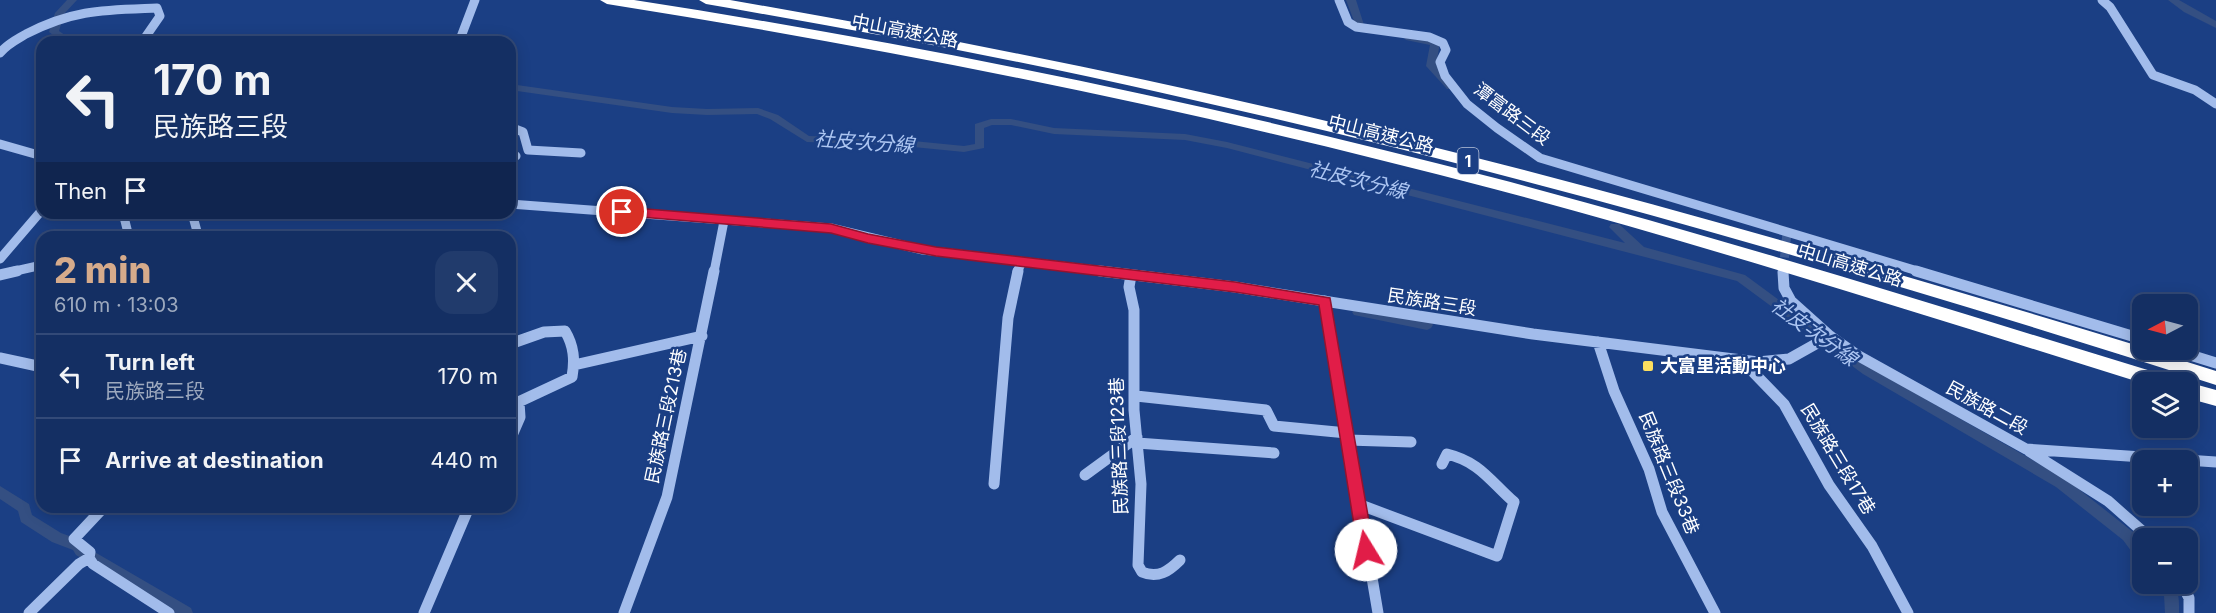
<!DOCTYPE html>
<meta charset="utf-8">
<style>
body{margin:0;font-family:Inter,"Noto Sans TC",sans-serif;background:#213b6c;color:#f1f3f6;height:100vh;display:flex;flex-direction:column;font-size:22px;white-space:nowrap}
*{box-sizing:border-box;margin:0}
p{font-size:20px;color:#9da9be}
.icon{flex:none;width:33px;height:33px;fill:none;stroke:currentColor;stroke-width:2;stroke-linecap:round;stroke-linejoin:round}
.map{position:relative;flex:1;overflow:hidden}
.side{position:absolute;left:36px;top:231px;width:480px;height:282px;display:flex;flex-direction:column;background:#142f63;border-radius:18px;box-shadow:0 3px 15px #0003,0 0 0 2px #334a78}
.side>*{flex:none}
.top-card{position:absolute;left:36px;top:36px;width:480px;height:183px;border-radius:18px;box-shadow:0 3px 15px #0003,0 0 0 2px #334a78;background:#142f63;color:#f1f3f6;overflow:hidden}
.needle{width:39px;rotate:264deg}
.fabs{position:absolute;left:2132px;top:294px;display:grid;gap:12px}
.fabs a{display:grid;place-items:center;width:66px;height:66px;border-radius:12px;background:#142f63;box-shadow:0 3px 15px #0003,0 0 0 2px #334a78;font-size:30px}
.pin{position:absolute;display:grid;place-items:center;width:51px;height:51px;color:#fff;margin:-26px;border:3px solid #fff;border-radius:50%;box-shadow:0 2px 6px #0007}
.me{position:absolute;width:66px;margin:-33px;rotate:351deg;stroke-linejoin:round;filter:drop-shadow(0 0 4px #0008)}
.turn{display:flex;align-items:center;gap:21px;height:126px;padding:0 18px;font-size:27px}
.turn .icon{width:78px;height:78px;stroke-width:2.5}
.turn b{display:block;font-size:42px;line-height:51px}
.then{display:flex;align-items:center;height:57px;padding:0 18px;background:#0003;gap:12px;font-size:22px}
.round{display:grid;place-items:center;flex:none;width:63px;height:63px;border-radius:18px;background:#213b6c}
.overview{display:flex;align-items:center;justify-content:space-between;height:102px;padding:0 18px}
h1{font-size:36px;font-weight:800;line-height:45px;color:#d6ab8b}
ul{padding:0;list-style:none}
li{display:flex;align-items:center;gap:18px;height:84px;padding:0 18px;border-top:2px solid #334a78}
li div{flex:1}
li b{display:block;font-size:22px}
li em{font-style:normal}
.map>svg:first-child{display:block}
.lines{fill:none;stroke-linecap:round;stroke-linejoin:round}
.canal{fill:#344f82;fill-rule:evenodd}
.minor-tunnel{stroke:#3d5c96;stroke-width:9;stroke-dasharray:9 4.5;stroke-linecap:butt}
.minor-far1{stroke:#a2bceb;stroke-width:9}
.minor{stroke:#a2bceb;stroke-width:11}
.highway{fill:#fff;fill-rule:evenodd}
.route{fill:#e11d48;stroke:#92132f;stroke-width:1.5}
.poi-dot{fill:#fcde5f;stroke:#1b3f84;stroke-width:2}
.labels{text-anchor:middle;stroke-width:5;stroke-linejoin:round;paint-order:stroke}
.shield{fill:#1b3f84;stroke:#bbc5da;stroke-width:1.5}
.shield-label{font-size:16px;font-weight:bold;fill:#fff}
.street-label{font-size:18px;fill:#fff;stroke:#1b3f84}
.poi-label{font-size:18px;font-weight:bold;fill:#fff;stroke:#1b3f84;text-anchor:start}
.water-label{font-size:20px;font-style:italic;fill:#adc6f2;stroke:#1b3f84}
</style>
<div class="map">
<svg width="2216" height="613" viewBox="0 0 2216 613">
<rect width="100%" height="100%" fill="#1b3f84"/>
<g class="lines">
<!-- canal -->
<path class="canal" d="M 67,0 L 77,0 L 64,14 L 59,31 L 75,42 L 63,42 L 49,32 L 55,13 Z
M 1346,0 L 1356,0 L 1364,25 L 1372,27 L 1372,31 L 1357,29 Z
M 2168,0 L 2179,0 L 2216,21 L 2216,28 L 2184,12 Z
M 1409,35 L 1438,41 L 1440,43 L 1436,65 L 1455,85 L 1455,89 L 1447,89 L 1426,66 L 1430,45 L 1406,40 L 1404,38 Z
M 510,84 L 672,107 L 707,109 L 758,108 L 778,115 L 809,136 L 893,139 L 964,146 L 975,144 L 975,124 L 991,119 L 1011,119 L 1054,128 L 1185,134 L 1227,142 L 1625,243 L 1609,227 L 1611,224 L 1619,224 L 1644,247 L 1745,275 L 1871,368 L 2066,479 L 2133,532 L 2142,544 L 2142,561 L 2137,559 L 2123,540 L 2056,487 L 1863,374 L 1737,281 L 1227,148 L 1185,140 L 1054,134 L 1011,125 L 992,125 L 984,128 L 984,148 L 964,152 L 893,145 L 807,142 L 770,119 L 757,114 L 707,115 L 672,113 L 510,90 Z
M 1358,308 L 1427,320 L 1431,322 L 1433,325 L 1431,328 L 1427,330 L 1354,315 L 1352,312 Z
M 0,486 L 29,504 L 32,515 L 61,533 L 83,541 L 86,547 L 191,608 L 193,613 L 173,613 L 76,555 L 73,550 L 52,542 L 21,522 L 18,511 L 0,499 Z
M 2156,584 L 2172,584 C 2180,592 2179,602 2179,613 L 2165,613 L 2164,595 Z"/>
<!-- minor-tunnel -->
<path class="minor-tunnel" d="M 1783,271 L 1787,233"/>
<!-- minor-far1 -->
<path class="minor-far1" d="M 1339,0 L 1348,22 L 1356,27 L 1429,37 L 1443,43 L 1446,50 L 1440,62 L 1445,76 L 1467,104 L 1497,128 L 1540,158 L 1921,272
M 2102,0 L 2110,7 L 2153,75 L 2195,90 L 2216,104
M 459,42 L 475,0
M 0,53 C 7,44 16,40 26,34 C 74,9 105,10 157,8 L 160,16 L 142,42
M 510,127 L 523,132 L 528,150 L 581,153
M 0,144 L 42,156
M 510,154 L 516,156
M 510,204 L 831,228 L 923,250 L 1113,272
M 123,213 L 129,237
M 192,213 L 198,235
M 0,259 L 42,210
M 11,272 L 42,265
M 714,272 L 724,221
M 1017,272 L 1022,262"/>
<!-- minor -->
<path class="minor" d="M 1100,271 L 1235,287 L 1533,334 L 1758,362 L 1789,359 L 1830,336
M 1916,271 L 2142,339
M 1783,272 L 1784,288 L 1791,301 L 1830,336 L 1857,355 L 2026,449 L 2216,462
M 0,275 L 17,271
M 1131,275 L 1129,287 L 1134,310 L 1134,410 L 1141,484 L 1138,565 L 1142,572 C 1158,579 1169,571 1180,560
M 1325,301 L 1378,613
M 1598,342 L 1614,391 L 1649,469 L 1662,512 L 1715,613
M 510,344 L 544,332 L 565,331 C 574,346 575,360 572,377 L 510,406
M 2174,350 L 2216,363
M 0,358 L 42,367
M 1749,361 L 1753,372 L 1784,404 L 1829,485 L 1872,546 L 1908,613
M 574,365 L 702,336
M 1136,396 L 1266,410 L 1274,426 L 1347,433
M 510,440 L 520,417 L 519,402
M 1348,440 L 1411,442
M 1137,443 L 1274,453
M 2029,451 L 2108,501 L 2150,538
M 1085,475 L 1137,437
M 994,484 L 1008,318 L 1018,271
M 1358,504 L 1497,556 L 1514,502 C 1490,481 1480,462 1447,454 L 1442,464
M 89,558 L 93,564 L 169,613
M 89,558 L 90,552 L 74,539 L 104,507
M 2182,584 L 2189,598 L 2189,613
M 29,613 L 79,564 L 89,558
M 424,613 L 469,507
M 624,613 L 667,497 L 714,271"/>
<!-- highway -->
<path class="highway" d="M 600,0 L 634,0 C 924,45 1211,104 1495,178 C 1720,237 1941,307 2164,375 L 2171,377 L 2173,382 L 2142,383 C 1927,316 1712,247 1494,189 C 1202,112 906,51 607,4 Z
M 699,0 L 730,0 C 927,34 1123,73 1318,119 C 1595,184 1869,264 2142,347 L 2142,350 L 2149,350 L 2216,371 L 2216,385 C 1871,274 1521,173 1167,94 C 1014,59 860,31 706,4 Z
M 2187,382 L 2216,390 L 2216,406 L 2187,398 Z"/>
</g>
<!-- route -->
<path class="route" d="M 622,207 L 831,224 L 868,234 L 936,247 L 1235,282 L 1330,298 L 1374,550 L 1371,555 L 1366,557 L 1360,555 L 1358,550 L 1319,305 L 1235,292 L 936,256 L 868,243 L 831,233 L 617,215 L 616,212 L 617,209 Z"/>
<!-- markers -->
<rect class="poi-dot" x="1642" y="360" width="12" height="12" rx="3"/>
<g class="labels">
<!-- shield labels -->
<rect class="shield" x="1457.5" y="148" width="21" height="26" rx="4.5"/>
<g class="shield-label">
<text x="1468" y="167">1</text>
</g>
<!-- street labels -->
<g class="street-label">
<text transform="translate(905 31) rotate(11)" y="6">中山高速公路</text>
<text transform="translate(1512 114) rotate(37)" y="6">潭富路三段</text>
<text transform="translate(1381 134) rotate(14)" y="6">中山高速公路</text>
<text transform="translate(1850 265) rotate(17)" y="6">中山高速公路</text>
<text transform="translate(1432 302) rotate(9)" y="6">民族路三段</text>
<text transform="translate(1987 408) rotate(29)" y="6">民族路二段</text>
<text transform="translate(666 416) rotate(-78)" y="6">民族路三段213巷</text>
<text transform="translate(1119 446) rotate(-92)" y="6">民族路三段123巷</text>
<text transform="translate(1838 459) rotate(59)" y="6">民族路三段17巷</text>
<text transform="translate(1669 473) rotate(68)" y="6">民族路三段33巷</text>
</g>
<!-- poi labels -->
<g class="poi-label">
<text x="1660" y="372">大富里活動中心</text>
</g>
<!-- water labels -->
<g class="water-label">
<text transform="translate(864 142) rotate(4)" y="7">社皮次分線</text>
<text transform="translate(1358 180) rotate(14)" y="7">社皮次分線</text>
<text transform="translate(1814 332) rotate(36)" y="7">社皮次分線</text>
</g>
</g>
</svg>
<div class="fabs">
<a><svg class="needle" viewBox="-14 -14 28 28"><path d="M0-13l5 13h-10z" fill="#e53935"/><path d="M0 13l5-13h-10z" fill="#9da9be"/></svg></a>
<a><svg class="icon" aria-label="layers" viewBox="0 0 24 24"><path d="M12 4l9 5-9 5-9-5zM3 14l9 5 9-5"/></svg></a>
<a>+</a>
<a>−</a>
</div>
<div class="pin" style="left:622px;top:212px;background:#d93025"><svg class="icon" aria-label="arrive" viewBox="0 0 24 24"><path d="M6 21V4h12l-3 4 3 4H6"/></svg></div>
<svg class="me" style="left:1366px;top:550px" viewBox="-20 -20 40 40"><circle r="19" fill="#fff"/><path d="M0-13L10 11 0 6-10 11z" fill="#e11d48"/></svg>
<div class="top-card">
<div class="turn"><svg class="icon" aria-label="left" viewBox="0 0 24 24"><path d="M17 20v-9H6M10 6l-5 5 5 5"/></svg><div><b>170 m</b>民族路三段</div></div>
<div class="then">Then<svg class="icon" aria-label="arrive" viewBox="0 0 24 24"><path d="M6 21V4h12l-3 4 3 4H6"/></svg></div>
</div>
<section class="side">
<div class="overview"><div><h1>2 min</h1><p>610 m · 13:03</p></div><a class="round"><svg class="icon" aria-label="close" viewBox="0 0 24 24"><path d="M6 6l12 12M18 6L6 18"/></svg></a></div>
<ul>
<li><svg class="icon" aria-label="left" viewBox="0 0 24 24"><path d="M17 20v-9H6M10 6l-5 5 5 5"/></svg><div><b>Turn left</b><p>民族路三段</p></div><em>170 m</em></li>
<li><svg class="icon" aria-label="arrive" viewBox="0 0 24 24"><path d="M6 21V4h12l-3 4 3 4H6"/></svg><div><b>Arrive at destination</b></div><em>440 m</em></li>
</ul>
</section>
</div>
